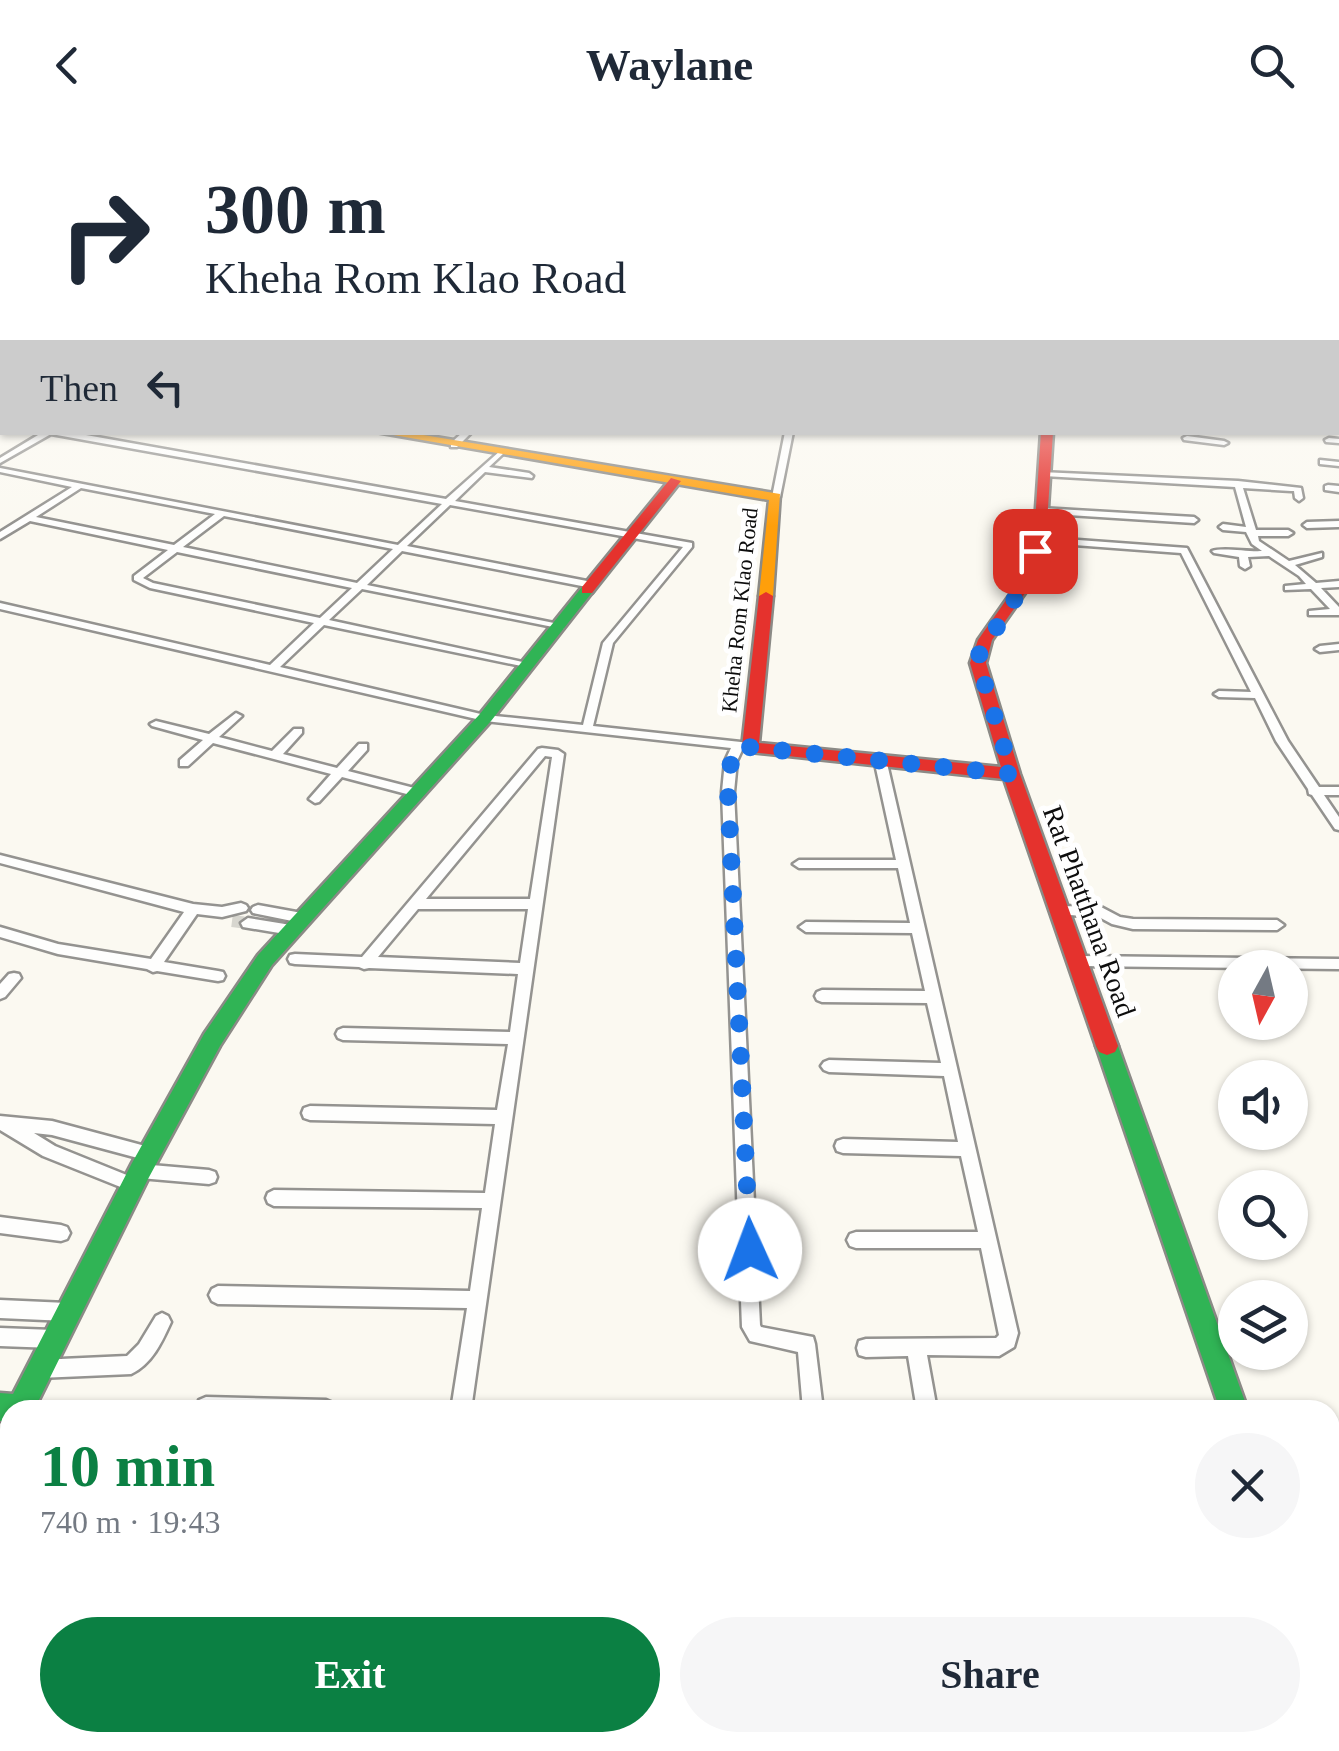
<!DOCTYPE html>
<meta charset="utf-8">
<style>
body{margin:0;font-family:Georgia,serif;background:#f6f6f7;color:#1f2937;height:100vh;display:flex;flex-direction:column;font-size:38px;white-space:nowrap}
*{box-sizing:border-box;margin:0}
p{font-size:32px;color:#747a83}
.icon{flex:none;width:55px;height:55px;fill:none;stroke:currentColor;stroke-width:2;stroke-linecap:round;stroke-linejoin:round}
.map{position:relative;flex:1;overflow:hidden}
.sheet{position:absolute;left:0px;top:1270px;width:1340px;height:352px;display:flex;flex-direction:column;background:#fff;border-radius:30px 30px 0 0;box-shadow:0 2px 8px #0004}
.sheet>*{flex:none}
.hud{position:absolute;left:0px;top:0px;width:1340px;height:305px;box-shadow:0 2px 8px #0004;background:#fff;color:#1f2937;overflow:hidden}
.needle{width:65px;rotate:188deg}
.fabs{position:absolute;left:1218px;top:820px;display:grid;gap:20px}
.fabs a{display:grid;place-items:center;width:90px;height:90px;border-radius:50%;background:#fff;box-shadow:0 2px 8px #0004;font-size:50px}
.pin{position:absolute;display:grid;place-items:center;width:85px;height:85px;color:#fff;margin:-42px;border-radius:20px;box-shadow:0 5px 15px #0006}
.me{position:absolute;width:110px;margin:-55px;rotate:358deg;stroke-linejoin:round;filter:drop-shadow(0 0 8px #0008)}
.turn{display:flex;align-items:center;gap:35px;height:210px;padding:0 40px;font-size:45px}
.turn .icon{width:130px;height:130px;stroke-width:2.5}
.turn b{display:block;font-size:70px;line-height:85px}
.then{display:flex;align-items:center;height:95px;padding:0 40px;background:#0003;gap:20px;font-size:38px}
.round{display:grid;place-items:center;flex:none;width:105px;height:105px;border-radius:52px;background:#f6f6f7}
.overview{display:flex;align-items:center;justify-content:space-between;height:170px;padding:0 40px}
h1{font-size:60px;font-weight:600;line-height:75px;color:#0b8043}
.button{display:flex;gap:20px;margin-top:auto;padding:20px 40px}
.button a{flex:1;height:115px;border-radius:60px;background:#0b8043;color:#fff;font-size:40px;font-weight:600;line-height:115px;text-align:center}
.button a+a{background:#f6f6f7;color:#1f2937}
header{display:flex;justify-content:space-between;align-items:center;height:130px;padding:0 40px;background:#fff;font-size:45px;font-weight:600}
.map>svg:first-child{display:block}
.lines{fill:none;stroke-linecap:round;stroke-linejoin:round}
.river{fill:#c4e7f9;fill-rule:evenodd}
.street-tunnel{stroke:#d7d6cf;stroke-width:12;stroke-dasharray:12 6;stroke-linecap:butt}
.street-casing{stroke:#949390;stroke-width:5}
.fast-casing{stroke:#8b8a86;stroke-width:5}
.slow-casing{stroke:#8b8a86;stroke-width:5}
.jam-casing{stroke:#8b8a86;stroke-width:5}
.street{fill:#fefefd;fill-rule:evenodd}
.fast{fill:#30b455;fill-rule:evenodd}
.slow{fill:#ff9f0a;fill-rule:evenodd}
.jam{fill:#e5322d;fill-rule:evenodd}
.route{stroke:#1a73e8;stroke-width:18;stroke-dasharray:0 32.4}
.labels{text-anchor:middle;stroke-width:10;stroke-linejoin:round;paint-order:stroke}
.far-street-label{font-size:22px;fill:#0d0d0d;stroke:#fff}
.street-label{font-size:28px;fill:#0d0d0d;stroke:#fff}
</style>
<header><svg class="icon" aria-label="back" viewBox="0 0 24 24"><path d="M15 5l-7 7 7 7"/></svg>Waylane<svg class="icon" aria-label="search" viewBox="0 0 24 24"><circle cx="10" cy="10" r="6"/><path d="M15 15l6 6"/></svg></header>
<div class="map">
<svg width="1339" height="1621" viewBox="0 0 1339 1621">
<rect width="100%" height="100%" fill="#fbf9f1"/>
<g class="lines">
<!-- river -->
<path class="river" d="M 0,208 L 2,208 L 2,216 L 0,216 Z
M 0,1343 L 10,1343 L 10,1379 L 0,1379 Z
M 1330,1506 L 1339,1509 L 1339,1549 L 1330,1546 Z"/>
<!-- street-tunnel -->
<path class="street-tunnel" d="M 232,791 L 248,793"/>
<!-- street casing -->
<g class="street-casing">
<path id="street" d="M 0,188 L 2,188 L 2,192 L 0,192 Z
M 0,262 L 2,262 L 2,267 L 0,267 Z
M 0,281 L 2,281 L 2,287 L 0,287 Z
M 1338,283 L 1339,283 L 1339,296 L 1338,296 Z
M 0,294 L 2,294 L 2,298 L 0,298 Z
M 43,302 L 69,302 L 446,369 L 500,321 L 504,323 L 489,337 L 529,343 L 533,346 L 532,348 L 485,342 L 455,371 L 692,413 L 692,417 L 613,513 L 593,596 L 750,613 L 756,617 L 750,621 L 742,620 L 737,631 L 734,662 L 760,1195 L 761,1197 L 813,1207 L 815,1214 L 823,1280 L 803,1280 L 798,1222 L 750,1211 L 742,1197 L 722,662 L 725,631 L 731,618 L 485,591 L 0,479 L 0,473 L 270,535 L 314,493 L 150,458 L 134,450 L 134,446 L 168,420 L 30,391 L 0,409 L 0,402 L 72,357 L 0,342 L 0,338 L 398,415 L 442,374 L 51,304 L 0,333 L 0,328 ZM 81,358 L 215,384 L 174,415 L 36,387 ZM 450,375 L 683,417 L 603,513 L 583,595 L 485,585 L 280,537 L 324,495 L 531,538 L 531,534 L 527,533 L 329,490 L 362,459 L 563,499 L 564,497 L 559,494 L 367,455 L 402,421 L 592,458 L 597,455 L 592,452 L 407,416 ZM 224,386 L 393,419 L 357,453 L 183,417 ZM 177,422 L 352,458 L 320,488 L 153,453 L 143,448 Z
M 463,302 L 472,302 L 457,317 L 451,317 L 451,313 Z
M 785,302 L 793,302 L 780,367 L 776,370 L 772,367 Z
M 1187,306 L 1224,311 L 1228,313 L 1224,315 L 1184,310 L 1183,308 Z
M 1329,308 L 1339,309 L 1339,313 L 1326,312 L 1325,310 Z
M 1320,330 L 1339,332 L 1339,336 L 1320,334 Z
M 1041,342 L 1238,351 L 1301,358 L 1303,368 L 1299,371 L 1295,368 L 1294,361 L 1291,361 L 1243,358 L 1256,400 L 1288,400 L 1293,403 L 1288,406 L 1258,406 L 1259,411 L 1289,431 L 1322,423 L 1322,427 L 1295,435 L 1316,453 L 1339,451 L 1339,457 L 1321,458 L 1339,477 L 1339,485 L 1309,485 L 1309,481 L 1330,479 L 1311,459 L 1285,460 L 1285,456 L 1306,454 L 1299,446 L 1269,426 L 1248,427 L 1250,436 L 1245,439 L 1240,436 L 1239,427 L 1214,423 L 1212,421 C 1222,417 1248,422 1262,421 L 1252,414 L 1246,402 L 1223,400 L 1219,397 L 1223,394 L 1246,397 L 1235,357 L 1044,346 L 1041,346 Z
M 1328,355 L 1339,356 L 1339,362 L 1325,360 L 1325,356 Z
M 1040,378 L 1194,387 L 1198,390 L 1194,393 L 1037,383 L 1036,381 Z
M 1339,391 L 1339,397 L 1307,398 L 1303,395 L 1307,392 Z
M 1037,407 L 1187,418 L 1288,611 L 1319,657 L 1339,657 L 1339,665 L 1324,665 L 1339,687 L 1339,700 L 1335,699 L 1312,665 L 1309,664 L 1308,659 L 1276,611 L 1255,568 L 1219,567 L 1214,564 L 1219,561 L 1251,562 L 1181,423 L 1034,412 L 1034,408 Z
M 1339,514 L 1339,520 L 1320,522 L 1315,519 L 1320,516 Z
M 236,583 L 242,586 L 219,607 L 272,621 L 294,599 L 302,599 L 302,603 L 283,624 L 337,638 L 359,614 L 367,614 L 367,620 L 348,641 L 422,660 L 424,663 L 418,667 L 342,647 L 319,672 L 315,673 L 309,669 L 331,644 L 213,613 L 188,636 L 180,636 L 180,630 L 203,610 L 152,596 L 150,594 L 156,591 L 209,604 Z
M 542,618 L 558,620 L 564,624 L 471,1280 L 451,1280 L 467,1178 L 218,1174 L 212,1171 L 209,1165 L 212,1159 L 218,1156 L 470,1161 L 482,1078 L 274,1076 L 268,1073 L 266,1068 L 268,1063 L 274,1060 L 485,1063 L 495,994 L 310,990 L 304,988 L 302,983 L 304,978 L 310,976 L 497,980 L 508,914 L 343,910 L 338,908 L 336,904 L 338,900 L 343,898 L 510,902 L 518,844 L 369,838 L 364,839 L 359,837 L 295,834 L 290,833 L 288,829 L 290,825 L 295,824 L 362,827 L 538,619 ZM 545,626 L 552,627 L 530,769 L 426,769 ZM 418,779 L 528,779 L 520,833 L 378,827 Z
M 880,625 L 886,629 L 1018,1203 L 1014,1217 L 999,1226 L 927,1225 L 937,1280 L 917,1280 L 908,1226 L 866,1227 L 859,1225 L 857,1218 L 859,1211 L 866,1209 L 996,1208 L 999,1205 L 981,1118 L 856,1118 L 850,1116 L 847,1110 L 850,1104 L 856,1102 L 978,1102 L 961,1026 L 843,1023 L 837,1021 L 835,1016 L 837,1011 L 843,1009 L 958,1012 L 944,946 L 829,942 L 824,940 L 821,936 L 824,932 L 829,930 L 941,933 L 927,873 L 822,872 L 817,870 L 815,866 L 817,862 L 822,860 L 925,861 L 912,803 L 806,802 L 799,797 L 806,792 L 910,793 L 898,738 L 799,738 L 793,734 L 799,730 L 896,730 L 874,629 Z
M 0,725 L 193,774 L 222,777 L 241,773 L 246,775 L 248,778 L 246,781 L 222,787 L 197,784 L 164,832 L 218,841 L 223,842 L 225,846 L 223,850 L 218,851 L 157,841 L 153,842 L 147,839 L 58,824 L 0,807 L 0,797 L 58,814 L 151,829 L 184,782 L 0,733 Z
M 258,775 L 302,783 L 309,788 L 302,793 L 253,783 L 251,780 L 253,777 Z
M 1060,776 L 1101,777 L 1120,787 L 1133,789 L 1277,790 L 1284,795 L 1277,800 L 1133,799 L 1112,794 L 1099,787 L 1055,784 L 1053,781 Z
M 248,788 L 291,795 L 298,800 L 291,805 L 243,797 L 241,793 Z
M 1080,826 L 1339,829 L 1339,839 L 1080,836 L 1075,835 L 1073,831 L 1075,827 Z
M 14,843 L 19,844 L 21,848 L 5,867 L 0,869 L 0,854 L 9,844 Z
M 0,986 L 52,991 L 149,1017 L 155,1019 L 157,1024 L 155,1029 L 149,1031 L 52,1005 L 34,1003 L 55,1016 L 139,1050 L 141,1055 L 139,1060 L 133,1062 L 43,1026 L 0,1000 Z
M 140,1034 L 209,1040 L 215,1042 L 217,1047 L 215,1052 L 209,1054 L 140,1048 L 134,1046 L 132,1041 L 134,1036 Z
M 0,1087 L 61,1095 L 67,1097 L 70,1103 L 67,1109 L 61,1111 L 0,1103 Z
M 0,1170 L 67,1173 L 73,1176 L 76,1182 L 73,1188 L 67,1191 L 0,1188 Z
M 162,1183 L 168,1186 L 171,1192 C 162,1212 152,1234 131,1244 L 39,1248 L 32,1246 L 30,1239 L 32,1232 L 39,1230 L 127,1226 L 139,1214 L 156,1186 Z
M 0,1198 L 53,1200 L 60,1203 L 62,1209 L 60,1215 L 53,1218 L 0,1216 Z
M 206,1267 L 326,1270 L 333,1273 L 336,1280 L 198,1280 L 199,1270 Z
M 372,1612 L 461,1612 L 466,1621 L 377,1621 Z
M 735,1612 L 758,1612 L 758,1621 L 734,1621 Z
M 864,1612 L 888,1612 L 888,1621 L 864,1621 Z"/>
</g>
<!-- fast casing -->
<g class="fast-casing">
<path id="fast" d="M 582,457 L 594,460 L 491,591 L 272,835 L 220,916 L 148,1049 L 34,1280 L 10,1280 L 10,1292 L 0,1291 L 0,1263 L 13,1264 L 132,1033 L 204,904 L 258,825 L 479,585 Z
M 1107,907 L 1115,910 L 1118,916 L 1248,1280 L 1220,1280 L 1096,916 L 1099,910 Z
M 1330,1605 L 1334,1621 L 1300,1621 L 1299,1612 L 1330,1612 Z"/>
</g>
<!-- slow casing -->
<g class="slow-casing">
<path id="slow" d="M 0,231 L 2,232 L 2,238 L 0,238 Z
M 376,302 L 405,302 L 780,364 L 773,466 L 766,470 L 759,466 L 769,370 Z"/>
</g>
<!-- jam casing -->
<g class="jam-casing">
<path id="jam" d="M 1338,221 L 1339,221 L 1339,227 L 1338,227 Z
M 1041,302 L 1053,302 L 1047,393 L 1042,429 L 1030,456 L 992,510 L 986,533 L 1020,644 L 1118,916 L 1115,922 L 1107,925 L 1099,922 L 1096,916 L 1004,649 L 750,622 L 742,617 L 759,466 L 766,462 L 773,466 L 759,613 L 1001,637 L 970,533 L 978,510 L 1016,456 L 1028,429 L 1035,393 Z
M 671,348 L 681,351 L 592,463 L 582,463 L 582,457 Z"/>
</g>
<!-- street -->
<use href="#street" class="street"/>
<!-- fast -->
<use href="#fast" class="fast"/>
<!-- slow -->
<use href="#slow" class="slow"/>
<!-- jam -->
<use href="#jam" class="jam"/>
</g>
<!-- sky -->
<linearGradient id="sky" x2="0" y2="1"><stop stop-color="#99c8ef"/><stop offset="0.43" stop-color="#fdfcf9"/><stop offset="1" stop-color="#fdfcf9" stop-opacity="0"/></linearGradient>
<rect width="1339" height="396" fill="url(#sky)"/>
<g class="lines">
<!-- route -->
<path class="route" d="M 750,1120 L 728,662 L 731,631 L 738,616 L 1012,644 L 977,528 L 1027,450 L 1035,421"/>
</g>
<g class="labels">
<!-- far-street labels -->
<g class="far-street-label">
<text transform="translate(739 480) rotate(-84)" y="8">Kheha Rom Klao Road</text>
</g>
<!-- street labels -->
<g class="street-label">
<text transform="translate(1090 781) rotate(70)" y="10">Rat Phatthana Road</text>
</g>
</g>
</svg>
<div class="fabs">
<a><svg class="needle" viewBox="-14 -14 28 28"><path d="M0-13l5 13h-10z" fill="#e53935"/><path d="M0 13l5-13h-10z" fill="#747a83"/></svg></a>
<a><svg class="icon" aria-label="sound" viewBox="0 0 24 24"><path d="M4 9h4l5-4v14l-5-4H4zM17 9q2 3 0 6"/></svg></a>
<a><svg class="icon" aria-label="search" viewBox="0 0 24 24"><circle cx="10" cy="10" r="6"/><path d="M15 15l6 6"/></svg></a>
<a><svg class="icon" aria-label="layers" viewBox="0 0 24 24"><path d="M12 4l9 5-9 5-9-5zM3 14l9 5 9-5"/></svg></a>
</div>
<div class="pin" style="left:1035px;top:421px;background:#d93025"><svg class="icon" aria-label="arrive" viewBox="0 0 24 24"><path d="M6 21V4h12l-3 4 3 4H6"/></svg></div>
<svg class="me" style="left:750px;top:1120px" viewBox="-20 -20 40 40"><circle r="19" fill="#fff"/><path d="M0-13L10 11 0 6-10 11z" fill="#1a73e8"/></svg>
<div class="hud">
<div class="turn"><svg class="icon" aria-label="right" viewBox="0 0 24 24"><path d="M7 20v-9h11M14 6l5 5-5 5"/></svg><div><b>300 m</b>Kheha Rom Klao Road</div></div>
<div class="then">Then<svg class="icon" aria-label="left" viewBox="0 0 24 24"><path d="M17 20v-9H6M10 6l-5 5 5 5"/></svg></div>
</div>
<section class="sheet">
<div class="overview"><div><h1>10 min</h1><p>740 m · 19:43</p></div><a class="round"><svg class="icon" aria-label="close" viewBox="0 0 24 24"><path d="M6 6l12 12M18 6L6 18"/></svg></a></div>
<div class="button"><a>Exit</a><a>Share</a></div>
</section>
</div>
